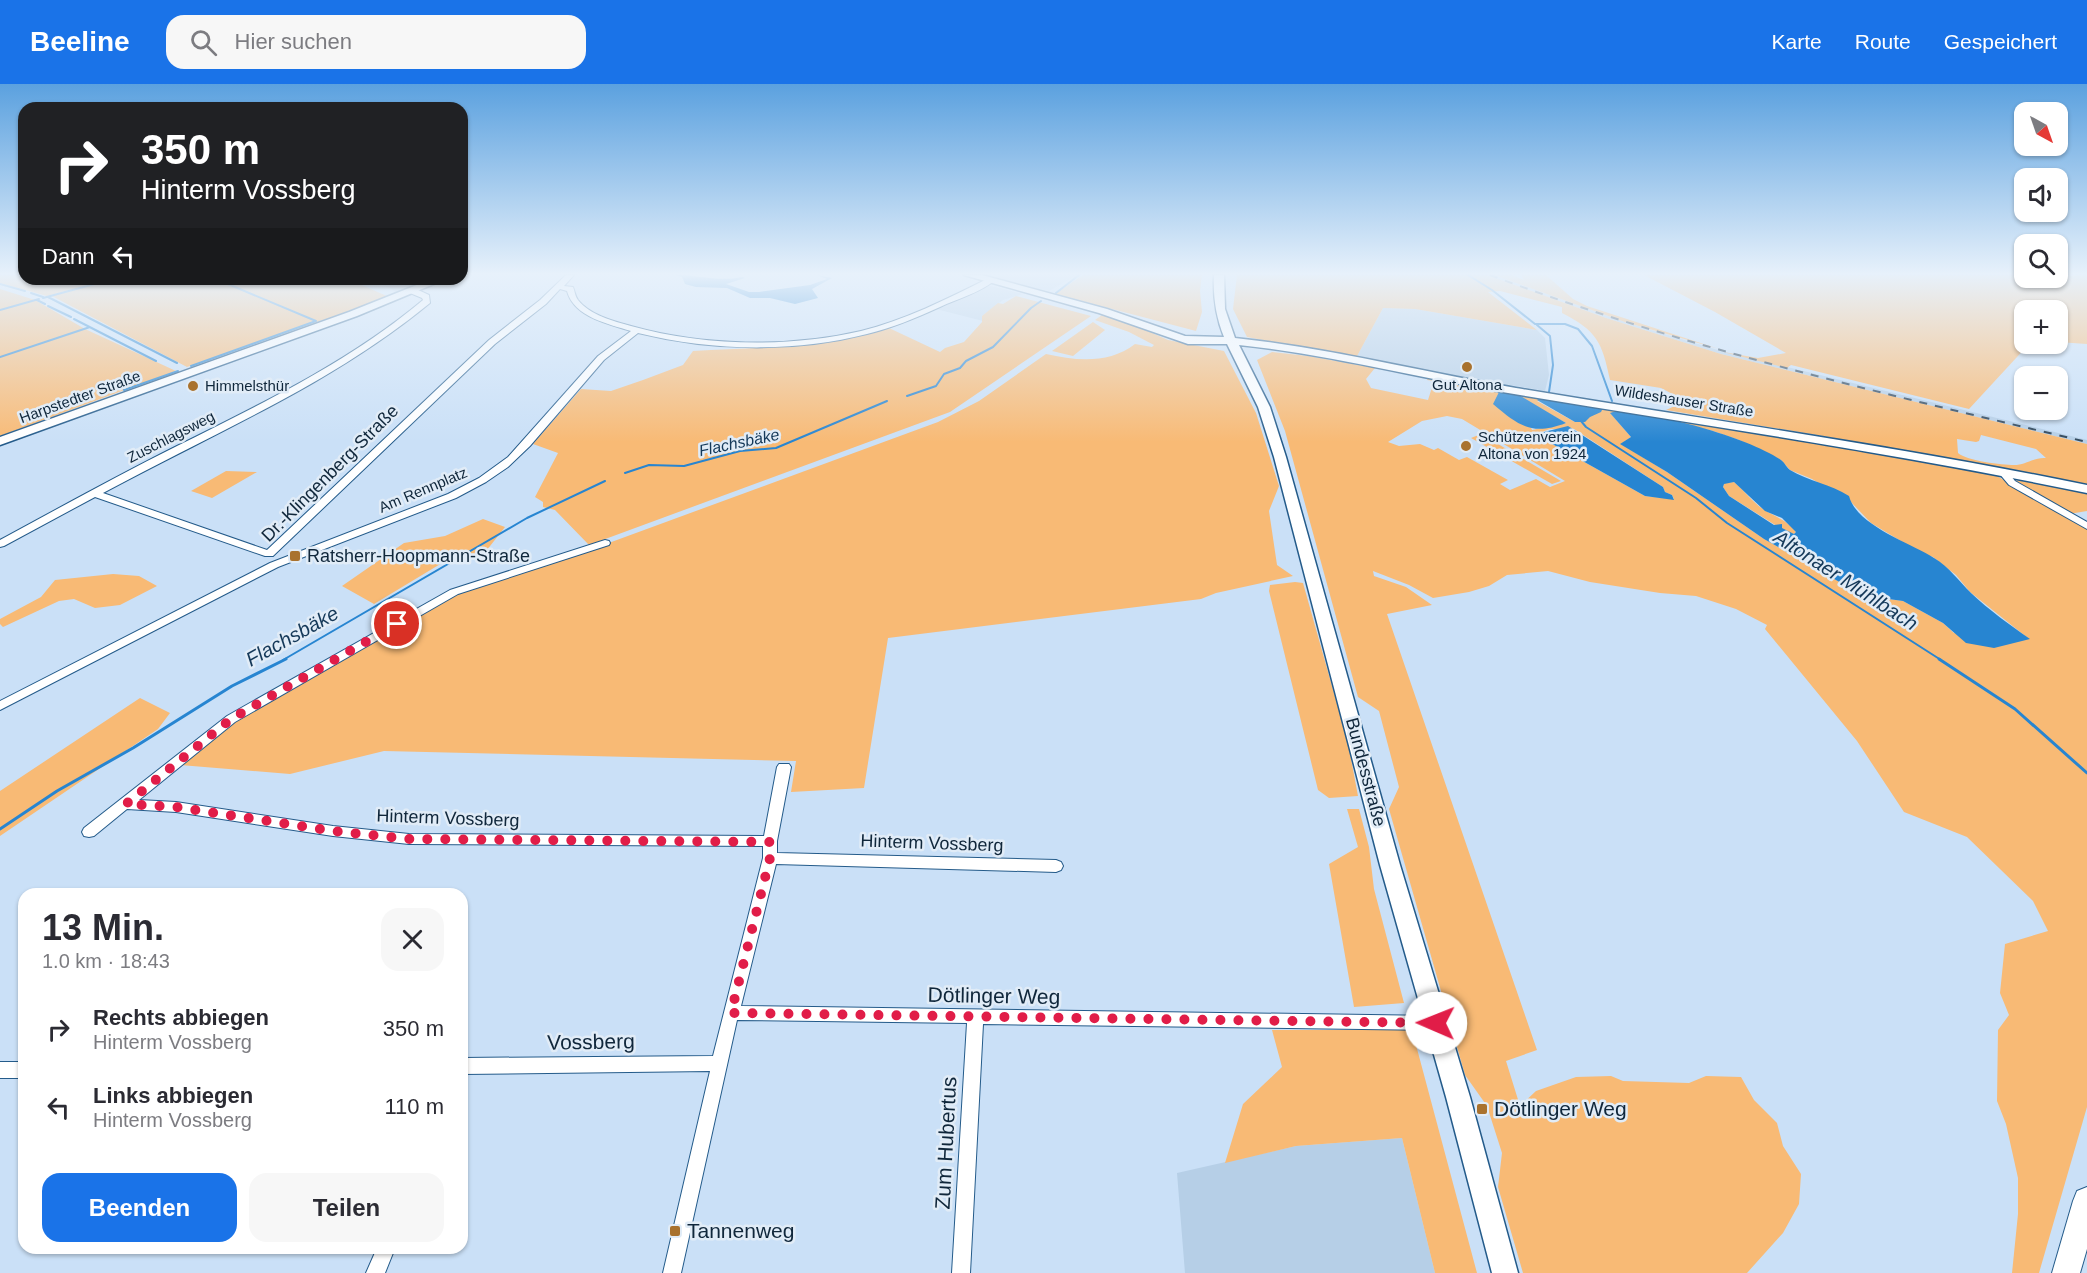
<!DOCTYPE html>
<html lang="de">
<meta charset="utf-8">
<style>
body{margin:0;font-family:Helvetica,sans-serif;background:#f7f7f7;color:#2b2b33;height:100vh;display:flex;flex-direction:column;font-size:22px;white-space:nowrap}
*{box-sizing:border-box;margin:0}
p{font-size:20px;color:#7c7c81}
.icon{flex:none;width:33px;height:33px;fill:none;stroke:currentColor;stroke-width:2;stroke-linecap:round;stroke-linejoin:round}
.map{position:relative;flex:1;overflow:hidden}
.side{position:absolute;left:18px;top:804px;width:450px;height:366px;display:flex;flex-direction:column;background:#fff;border-radius:18px;box-shadow:0 2px 4px #0004}
.side>*{flex:none}
.hud{position:absolute;left:18px;top:18px;width:450px;height:183px;border-radius:18px;box-shadow:0 2px 4px #0004;background:#202124;color:#fff;overflow:hidden}
.needle{width:39px;rotate:140deg}
.controls{position:absolute;left:2014px;top:18px;display:grid;gap:12px}
.controls a{display:grid;place-items:center;width:54px;height:54px;border-radius:12px;background:#fff;box-shadow:0 2px 4px #0004;font-size:30px}
.pin{position:absolute;display:grid;place-items:center;width:51px;height:51px;color:#fff;margin:-26px;border:3px solid #fff;border-radius:50%;box-shadow:0 2px 6px #0007}
.me{position:absolute;width:66px;margin:-33px;rotate:271deg;stroke-linejoin:round;filter:drop-shadow(0 0 4px #0008)}
.turn{display:flex;align-items:center;gap:21px;height:126px;padding:0 24px;font-size:27px}
.turn .icon{width:78px;height:78px;stroke-width:2.5}
.turn b{display:block;font-size:42px;line-height:51px}
.then{display:flex;align-items:center;height:57px;padding:0 24px;background:#0003;gap:12px;font-size:22px}
.round{display:grid;place-items:center;flex:none;width:63px;height:63px;border-radius:18px;background:#f7f7f7}
.headline{display:flex;align-items:center;justify-content:space-between;height:102px;padding:0 24px}
h1{font-size:36px;font-weight:800;line-height:45px}
.cta{display:flex;gap:12px;margin-top:auto;padding:12px 24px}
.cta a{flex:1;height:69px;border-radius:18px;background:#1a73e8;color:#fff;font-size:24px;font-weight:800;line-height:69px;text-align:center}
.cta a+a{background:#f7f7f7;color:#2b2b33}
ul{padding:0;list-style:none}
li{display:flex;align-items:center;gap:18px;height:78px;padding:0 24px}
li div{flex:1}
li b{display:block;font-size:22px}
li em{font-style:normal}
header{display:flex;align-items:center;gap:36px;box-sizing:border-box;height:84px;padding:0 30px;background:#1a73e8;color:#fff}
header strong{font-size:28px}
nav{display:flex;gap:33px;margin-inline-start:auto;font-size:21px}
.search{width:420px;height:54px;background:#f7f7f7;display:flex;align-items:center;gap:15px;box-sizing:border-box;padding:0 21px;border-radius:18px;color:#7c7c81;font-size:22px}
.map>svg:first-child{display:block}
.built{fill:#b6cfe7}
.green{fill:#f8ba75;fill-rule:evenodd}
.water{fill:#2785d1;fill-rule:evenodd}
.lines{fill:none;stroke-linecap:round;stroke-linejoin:round}
.stream-far1{stroke:#2785d1;stroke-width:2}
.stream{stroke:#2785d1;stroke-width:3}
.minor-casing{stroke:#245b8a;stroke-width:2}
.major-casing{stroke:#245b8a;stroke-width:3}
.highway-casing{stroke:#245b8a;stroke-width:2}
.minor{fill:#fff;fill-rule:evenodd}
.major{fill:#fff;fill-rule:evenodd}
.highway{fill:#fff;fill-rule:evenodd}
.rail{stroke:#334a5e;stroke-width:2;stroke-dasharray:8 8;stroke-linecap:butt}
.route{stroke:#e11d48;stroke-width:10;stroke-dasharray:0 18}
.poi-dot{fill:#a9722e;stroke:#e1ecf7;stroke-width:2}
.labels{text-anchor:middle;stroke-width:5;stroke-linejoin:round;paint-order:stroke}
.far-poi-label{font-size:15px;fill:#10273b;stroke:#e1ecf7;text-anchor:start}
.far-street-label{font-size:15px;fill:#10273b;stroke:#e1ecf7}
.far-water-label{font-size:16px;font-style:italic;fill:#153959;stroke:#e1ecf7}
.street-label{font-size:18px;fill:#10273b;stroke:#e1ecf7}
.poi-label{font-size:18px;fill:#10273b;stroke:#e1ecf7;text-anchor:start}
.water-label{font-size:20px;font-style:italic;fill:#153959;stroke:#e1ecf7}
.near-street-label{font-size:21px;fill:#10273b;stroke:#e1ecf7}
.near-poi-label{font-size:21px;fill:#10273b;stroke:#e1ecf7;text-anchor:start}
</style>
<header>
<strong>Beeline</strong>
<div class="search"><svg class="icon" aria-label="search" viewBox="0 0 24 24"><circle cx="10" cy="10" r="6"/><path d="M15 15l6 6"/></svg>Hier suchen</div>
<nav><a>Karte</a><a>Route</a><a>Gespeichert</a></nav>
</header>
<div class="map">
<svg width="2087" height="1189" viewBox="0 0 2087 1189">
<rect width="100%" height="100%" fill="#cae0f7"/>
<!-- built -->
<path class="built" d="M 1001,191 L 1077,191 L 1049,207 L 993,195 Z
M 1487,191 L 1494,191 L 1625,238 L 1718,266 L 2087,356 L 2087,360 L 1721,270 L 1606,234 Z
M 367,195 L 435,195 L 398,211 L 392,205 Z
M 987,201 L 1023,210 L 1003,216 L 982,232 L 983,237 L 936,225 Z
M 1383,224 L 1415,225 L 1537,246 L 1545,254 L 1549,291 L 1545,307 L 1356,274 Z
M 1402,1054 L 1435,1189 L 1185,1189 L 1177,1089 L 1296,1062 Z"/>
<!-- green -->
<path class="green" d="M 0,191 L 24,191 L 24,195 L 111,195 L 47,212 L 0,199 Z
M 1083,191 L 1202,191 L 1200,207 L 1202,228 L 1196,247 L 1055,210 Z
M 1237,191 L 1487,191 L 1606,234 L 1721,270 L 2087,360 L 2087,402 L 1829,353 L 1666,326 L 1686,317 L 1661,304 L 1610,296 C 1602,258 1597,247 1562,229 L 1562,223 L 1500,207 L 1488,208 L 1537,246 L 1415,225 L 1383,224 L 1356,274 L 1247,253 L 1233,225 ZM 1981,351 L 2036,365 L 2046,374 C 2034,373 2026,381 2014,381 C 2002,381 1967,377 1958,369 L 1957,355 L 1976,358 L 1979,357 Z
M 1494,191 L 1512,191 L 1524,196 L 1521,191 L 1546,191 L 1573,215 L 1587,222 L 1719,265 L 1625,238 Z
M 1644,191 L 2025,191 L 2025,194 L 2087,191 L 2087,260 L 2058,258 L 2058,226 L 2025,226 L 2025,260 L 2029,260 L 1969,325 L 1791,281 L 1787,284 L 1723,268 L 1758,274 L 1786,269 L 1715,228 Z
M 116,195 L 348,195 L 389,213 L 187,283 L 52,212 Z
M 0,205 L 35,216 L 85,245 L 176,287 L 0,352 Z
M 1016,212 L 1091,232 L 950,328 L 589,461 L 555,426 L 543,423 L 543,418 L 535,413 L 558,369 L 533,360 L 581,305 L 611,307 L 643,296 L 683,281 L 693,267 C 758,264 826,263 889,244 L 940,268 L 945,264 L 964,258 L 982,238 L 982,232 L 998,219 L 1003,220 Z
M 1102,231 L 1139,243 L 1168,256 L 1224,267 L 1256,329 L 1279,402 L 1269,427 L 1277,481 L 1293,492 L 1216,509 L 1201,515 L 888,554 L 864,704 L 791,708 L 796,677 L 384,667 L 290,690 L 180,681 L 235,636 L 454,511 L 606,460 L 938,338 L 979,317 L 1046,270 C 1077,277 1109,280 1135,260 L 1152,263 L 1154,261 L 1129,248 L 1095,236 Z
M 1093,238 L 1105,246 L 1073,272 L 1052,267 Z
M 1272,268 L 1308,272 L 1375,284 L 1366,295 L 1371,304 L 1428,316 L 1434,297 L 1427,296 L 1428,293 L 1990,388 L 2087,444 L 2087,1023 L 2039,1189 L 2012,1189 L 2018,1130 L 2018,1094 L 2006,1040 L 1997,1017 L 1998,946 L 2009,931 L 2000,909 L 2005,860 L 2048,847 L 2033,817 L 1967,753 L 1904,728 L 1857,657 L 1765,545 L 1767,541 L 1736,525 L 1696,512 L 1660,509 L 1590,498 L 1548,487 L 1507,491 L 1489,502 L 1469,508 L 1433,514 L 1409,501 L 1373,487 L 1374,492 L 1406,503 L 1432,521 L 1387,530 L 1537,966 L 1506,977 L 1520,1022 L 1536,1007 L 1576,993 L 1611,992 L 1623,997 L 1689,999 L 1706,992 L 1741,993 L 1754,1016 L 1777,1039 L 1783,1062 L 1801,1090 L 1799,1120 L 1783,1149 L 1747,1189 L 1523,1189 L 1498,1103 L 1502,1069 L 1487,1022 L 1465,991 L 1389,725 L 1399,703 L 1379,627 L 1358,613 L 1285,347 L 1257,276 ZM 1519,311 L 1522,314 L 1566,339 L 1532,346 ZM 1549,315 L 1590,332 L 1575,338 L 1537,317 ZM 1611,330 L 1642,330 L 1713,347 L 1739,356 L 1781,376 L 1790,386 L 1812,395 L 1851,418 L 1871,439 L 1919,468 L 1933,473 L 1956,491 L 1970,508 L 2029,555 L 1954,549 L 1943,539 L 1903,517 L 1874,513 L 1857,508 L 1764,455 L 1667,388 L 1621,360 L 1631,353 ZM 1447,332 L 1462,335 L 1565,397 L 1550,403 L 1536,395 L 1510,406 L 1500,400 L 1508,396 L 1467,373 L 1459,376 L 1438,364 L 1434,366 L 1420,360 L 1399,362 L 1388,358 L 1422,337 ZM 1550,345 L 1574,345 L 1663,403 L 1665,408 L 1672,411 L 1674,415 L 1645,412 L 1538,352 L 1539,349 Z
M 1481,350 L 1561,397 L 1552,400 L 1471,354 Z
M 226,387 L 257,388 L 212,414 L 191,407 Z
M 2016,396 L 2087,409 L 2087,427 L 2069,430 L 2018,400 Z
M 1734,398 C 1745,407 1752,418 1763,425 C 1775,433 1787,436 1796,448 L 1794,450 L 1788,449 L 1729,412 L 1723,403 L 1724,399 Z
M 483,435 L 505,443 L 483,471 L 442,479 L 374,520 L 342,502 L 404,459 L 445,452 Z
M 113,490 L 139,492 L 157,502 L 120,521 L 95,524 L 74,515 L 59,517 L 3,543 L 0,540 L 0,535 L 41,513 L 55,496 Z
M 1295,498 L 1303,499 L 1348,659 L 1358,712 L 1329,714 L 1318,706 L 1269,507 L 1270,501 Z
M 140,614 L 170,629 L 158,645 L 0,752 L 0,707 Z
M 1347,725 L 1359,725 L 1369,763 L 1374,805 L 1404,919 L 1354,923 L 1329,780 L 1358,763 Z
M 1272,946 L 1412,946 L 1477,1189 L 1435,1189 L 1402,1054 L 1296,1062 L 1225,1079 L 1243,1020 L 1282,983 Z"/>
<!-- water -->
<path class="water" d="M 676,191 C 699,191 719,198 742,193 L 745,194 L 726,200 L 749,208 L 759,208 L 810,201 L 827,195 L 817,191 L 832,194 L 812,205 L 818,214 L 795,220 L 770,214 L 750,214 L 727,204 L 696,203 L 685,200 L 682,193 Z
M 1499,308 L 1519,311 L 1566,339 C 1532,352 1519,342 1493,320 Z
M 1540,314 L 1549,315 L 1603,324 L 1601,328 L 1590,333 L 1585,338 L 1575,338 L 1537,316 Z
M 1613,328 C 1653,327 1748,353 1781,376 C 1785,379 1787,384 1790,386 C 1808,397 1831,400 1849,412 C 1857,442 1911,459 1934,474 C 1949,483 1959,497 1971,509 C 1989,526 2010,541 2030,555 L 1994,564 L 1966,559 L 1943,539 L 1903,517 L 1874,513 L 1857,508 L 1764,455 L 1667,388 L 1620,360 L 1631,353 L 1610,329 ZM 1734,398 L 1765,427 L 1782,434 L 1796,448 L 1794,450 L 1782,444 L 1782,440 L 1774,441 L 1729,412 L 1723,403 L 1724,400 Z
M 1568,342 L 1663,403 L 1665,408 L 1672,411 L 1674,416 L 1645,412 L 1538,352 L 1540,349 Z"/>
<g class="lines">
<!-- stream-far1 -->
<path class="stream-far1" d="M 1468,191 L 1492,206 L 1535,240 L 1565,240 L 1578,245 L 1592,262 L 1612,317
M 0,200 L 25,207
M 31,209 L 43,213
M 1056,209 L 1079,191
M 48,213 L 177,279
M 43,214 L 113,195
M 37,216 L 45,220
M 48,222 L 71,233
M 0,226 L 39,215
M 74,235 L 156,277
M 1537,241 L 1550,252 L 1553,281 L 1549,308
M 0,273 L 90,243
M 191,282 L 316,237 L 216,195
M 124,306 L 178,287
M 907,312 L 936,302 L 944,290 L 960,284 L 966,277 L 993,263 L 1031,224 L 1041,217
M 1581,337 L 1586,343 L 1696,414 L 1727,439 L 1941,576
M 625,389 L 649,381 L 684,382 L 740,367 L 776,364 L 887,317
M 283,576 L 527,434 L 605,397"/>
<!-- stream -->
<path class="stream" d="M 1939,575 L 2015,625 L 2087,689
M 0,745 L 57,707 L 133,664 L 232,602 L 286,575"/>
<!-- minor casing -->
<g class="minor-casing">
<path id="minor" d="M 566,191 L 574,191 L 564,202 L 573,203 C 575,208 575,212 578,216 C 590,231 613,237 631,242 C 702,262 789,264 861,247 C 905,236 947,215 987,195 L 994,197 C 979,209 957,215 940,223 C 916,234 892,244 867,250 C 793,269 711,267 638,249 L 604,276 L 530,362 L 508,383 L 486,398 L 456,414 L 278,483 L 0,626 L 0,617 L 270,479 L 448,410 L 479,394 L 508,373 L 598,272 L 631,247 C 608,240 574,233 567,207 L 560,205 L 546,220 L 495,260 L 273,472 L 265,472 L 95,413 L 4,462 L 0,463 L 0,456 C 59,424 117,392 177,362 C 263,319 349,278 423,216 L 422,214 L 410,209 L 410,205 L 416,205 L 429,211 L 430,219 C 332,300 214,349 103,409 L 267,466 L 489,256 L 540,216 Z
M 2003,385 L 2006,386 L 2015,397 L 2087,438 L 2087,445 L 2009,401 L 1998,388 Z
M 605,456 L 609,457 L 610,459 L 609,461 L 458,510 L 235,638 L 139,716 L 176,718 L 333,742 L 409,750 L 764,752 L 777,683 L 779,680 L 789,680 L 791,683 L 777,757 L 777,769 L 1056,776 L 1061,778 L 1063,782 L 1061,786 L 1056,788 L 776,780 L 741,922 L 1436,932 L 1442,934 L 1444,939 L 1442,944 L 1436,946 L 983,940 L 970,1189 L 952,1189 L 967,939 L 737,936 L 681,1189 L 663,1189 L 710,987 L 462,990 L 462,974 L 713,972 L 763,774 L 763,762 L 409,760 L 333,752 L 176,728 L 127,725 L 94,752 L 89,753 L 84,752 L 82,748 L 84,744 L 227,632 L 450,506 Z
M 0,978 L 24,978 L 24,994 L 0,994 Z
M 377,1164 L 395,1164 L 385,1189 L 366,1189 Z"/>
</g>
<!-- major casing -->
<g class="major-casing">
<path id="major" d="M 964,191 L 982,191 L 1107,225 L 1185,252 L 1224,253 C 1216,233 1213,214 1214,191 L 1224,191 L 1225,225 L 1235,254 C 1330,264 1422,288 1516,304 C 1706,336 1898,362 2087,401 L 2087,409 C 1899,370 1709,342 1520,311 C 1426,296 1334,271 1239,261 L 1270,323 L 1286,373 L 1400,781 L 1470,1013 L 1518,1189 L 1492,1189 L 1446,1013 L 1380,781 L 1274,373 L 1258,323 L 1227,260 L 1188,260 L 1099,229 Z
M 432,195 L 446,195 L 357,232 L 0,361 L 0,353 L 349,228 Z"/>
</g>
<!-- highway casing -->
<g class="highway-casing">
<path id="highway" d="M 2087,1103 L 2087,1165 L 2080,1189 L 2052,1189 L 2073,1117 L 2077,1107 Z"/>
</g>
<!-- minor -->
<use href="#minor" class="minor"/>
<!-- major -->
<use href="#major" class="major"/>
<!-- highway -->
<use href="#highway" class="highway"/>
<!-- rail -->
<path class="rail" d="M 1490,191 C 1684,264 1885,310 2087,358"/>
</g>
<!-- sky -->
<linearGradient id="sky" x2="0" y2="1"><stop stop-color="#5ba1df"/><stop offset="0.53" stop-color="#e7f1fb"/><stop offset="1" stop-color="#e7f1fb" stop-opacity="0"/></linearGradient>
<rect width="2087" height="358" fill="url(#sky)"/>
<g class="lines">
<!-- route -->
<path class="route" d="M 397,540 L 231,635 L 126,720 L 176,723 L 333,747 L 409,755 L 770,758 L 770,774 L 731,929 L 1436,939"/>
</g>
<!-- markers -->
<g class="poi-dot">
<circle cx="1467" cy="283" r="6"/>
<circle cx="193" cy="302" r="6"/>
<circle cx="1466" cy="362" r="6"/>
<rect x="289" y="466" width="12" height="12" rx="3"/>
<rect x="1476" y="1019" width="12" height="12" rx="3"/>
<rect x="669" y="1141" width="12" height="12" rx="3"/>
</g>
<g class="labels">
<!-- far-poi labels -->
<g class="far-poi-label">
<text x="1467" y="306" text-anchor="middle">Gut Altona</text>
<text x="205" y="307">Himmelsthür</text>
<text x="1478" y="358">Schützenverein<tspan x="1478" dy="17">Altona von 1924</tspan></text>
</g>
<!-- far-street labels -->
<g class="far-street-label">
<text transform="translate(80 313) rotate(-20)" y="5">Harpstedter Straße</text>
<text transform="translate(1684 317) rotate(9)" y="5">Wildeshauser Straße</text>
<text transform="translate(171 353) rotate(-27)" y="5">Zuschlagsweg</text>
<text transform="translate(423 406) rotate(-23)" y="5">Am Rennplatz</text>
</g>
<!-- far-water labels -->
<g class="far-water-label">
<text transform="translate(739 358) rotate(-12)" y="6">Flachsbäke</text>
</g>
<!-- street labels -->
<g class="street-label">
<text transform="translate(330 389) rotate(-45)" y="6">Dr.-Klingenberg-Straße</text>
<text transform="translate(1366 688) rotate(75)" y="6">Bundesstraße</text>
<text transform="translate(448 734) rotate(2)" y="6">Hinterm Vossberg</text>
<text transform="translate(932 759) rotate(2)" y="6">Hinterm Vossberg</text>
</g>
<!-- poi labels -->
<g class="poi-label">
<text x="307" y="478">Ratsherr-Hoopmann-Straße</text>
</g>
<!-- water labels -->
<g class="water-label">
<text transform="translate(1846 496) rotate(33)" y="7">Altonaer Mühlbach</text>
<text transform="translate(292 552) rotate(-29)" y="7">Flachsbäke</text>
</g>
<!-- near-street labels -->
<g class="near-street-label">
<text transform="translate(994 912) rotate(1)" y="7">Dötlinger Weg</text>
<text transform="translate(591 958) rotate(-1)" y="7">Vossberg</text>
<text transform="translate(946 1059) rotate(-87)" y="7">Zum Hubertus</text>
</g>
<!-- near-poi labels -->
<g class="near-poi-label">
<text x="1494" y="1032">Dötlinger Weg</text>
<text x="687" y="1154">Tannenweg</text>
</g>
</g>
</svg>
<div class="controls">
<a><svg class="needle" viewBox="-14 -14 28 28"><path d="M0-13l5 13h-10z" fill="#e53935"/><path d="M0 13l5-13h-10z" fill="#7c7c81"/></svg></a>
<a><svg class="icon" aria-label="sound" viewBox="0 0 24 24"><path d="M4 9h4l5-4v14l-5-4H4zM17 9q2 3 0 6"/></svg></a>
<a><svg class="icon" aria-label="search" viewBox="0 0 24 24"><circle cx="10" cy="10" r="6"/><path d="M15 15l6 6"/></svg></a>
<a>+</a>
<a>−</a>
</div>
<div class="pin" style="left:397px;top:540px;background:#d93025"><svg class="icon" aria-label="arrive" viewBox="0 0 24 24"><path d="M6 21V4h12l-3 4 3 4H6"/></svg></div>
<svg class="me" style="left:1436px;top:939px" viewBox="-20 -20 40 40"><circle r="19" fill="#fff"/><path d="M0-13L10 11 0 6-10 11z" fill="#e11d48"/></svg>
<div class="hud">
<div class="turn"><svg class="icon" aria-label="right" viewBox="0 0 24 24"><path d="M7 20v-9h11M14 6l5 5-5 5"/></svg><div><b>350 m</b>Hinterm Vossberg</div></div>
<div class="then">Dann<svg class="icon" aria-label="left" viewBox="0 0 24 24"><path d="M17 20v-9H6M10 6l-5 5 5 5"/></svg></div>
</div>
<section class="side">
<div class="headline"><div><h1>13 Min.</h1><p>1.0 km · 18:43</p></div><a class="round"><svg class="icon" aria-label="close" viewBox="0 0 24 24"><path d="M6 6l12 12M18 6L6 18"/></svg></a></div>
<ul>
<li><svg class="icon" aria-label="right" viewBox="0 0 24 24"><path d="M7 20v-9h11M14 6l5 5-5 5"/></svg><div><b>Rechts abbiegen</b><p>Hinterm Vossberg</p></div><em>350 m</em></li>
<li><svg class="icon" aria-label="left" viewBox="0 0 24 24"><path d="M17 20v-9H6M10 6l-5 5 5 5"/></svg><div><b>Links abbiegen</b><p>Hinterm Vossberg</p></div><em>110 m</em></li>
</ul>
<div class="cta"><a>Beenden</a><a>Teilen</a></div>
</section>
</div>
